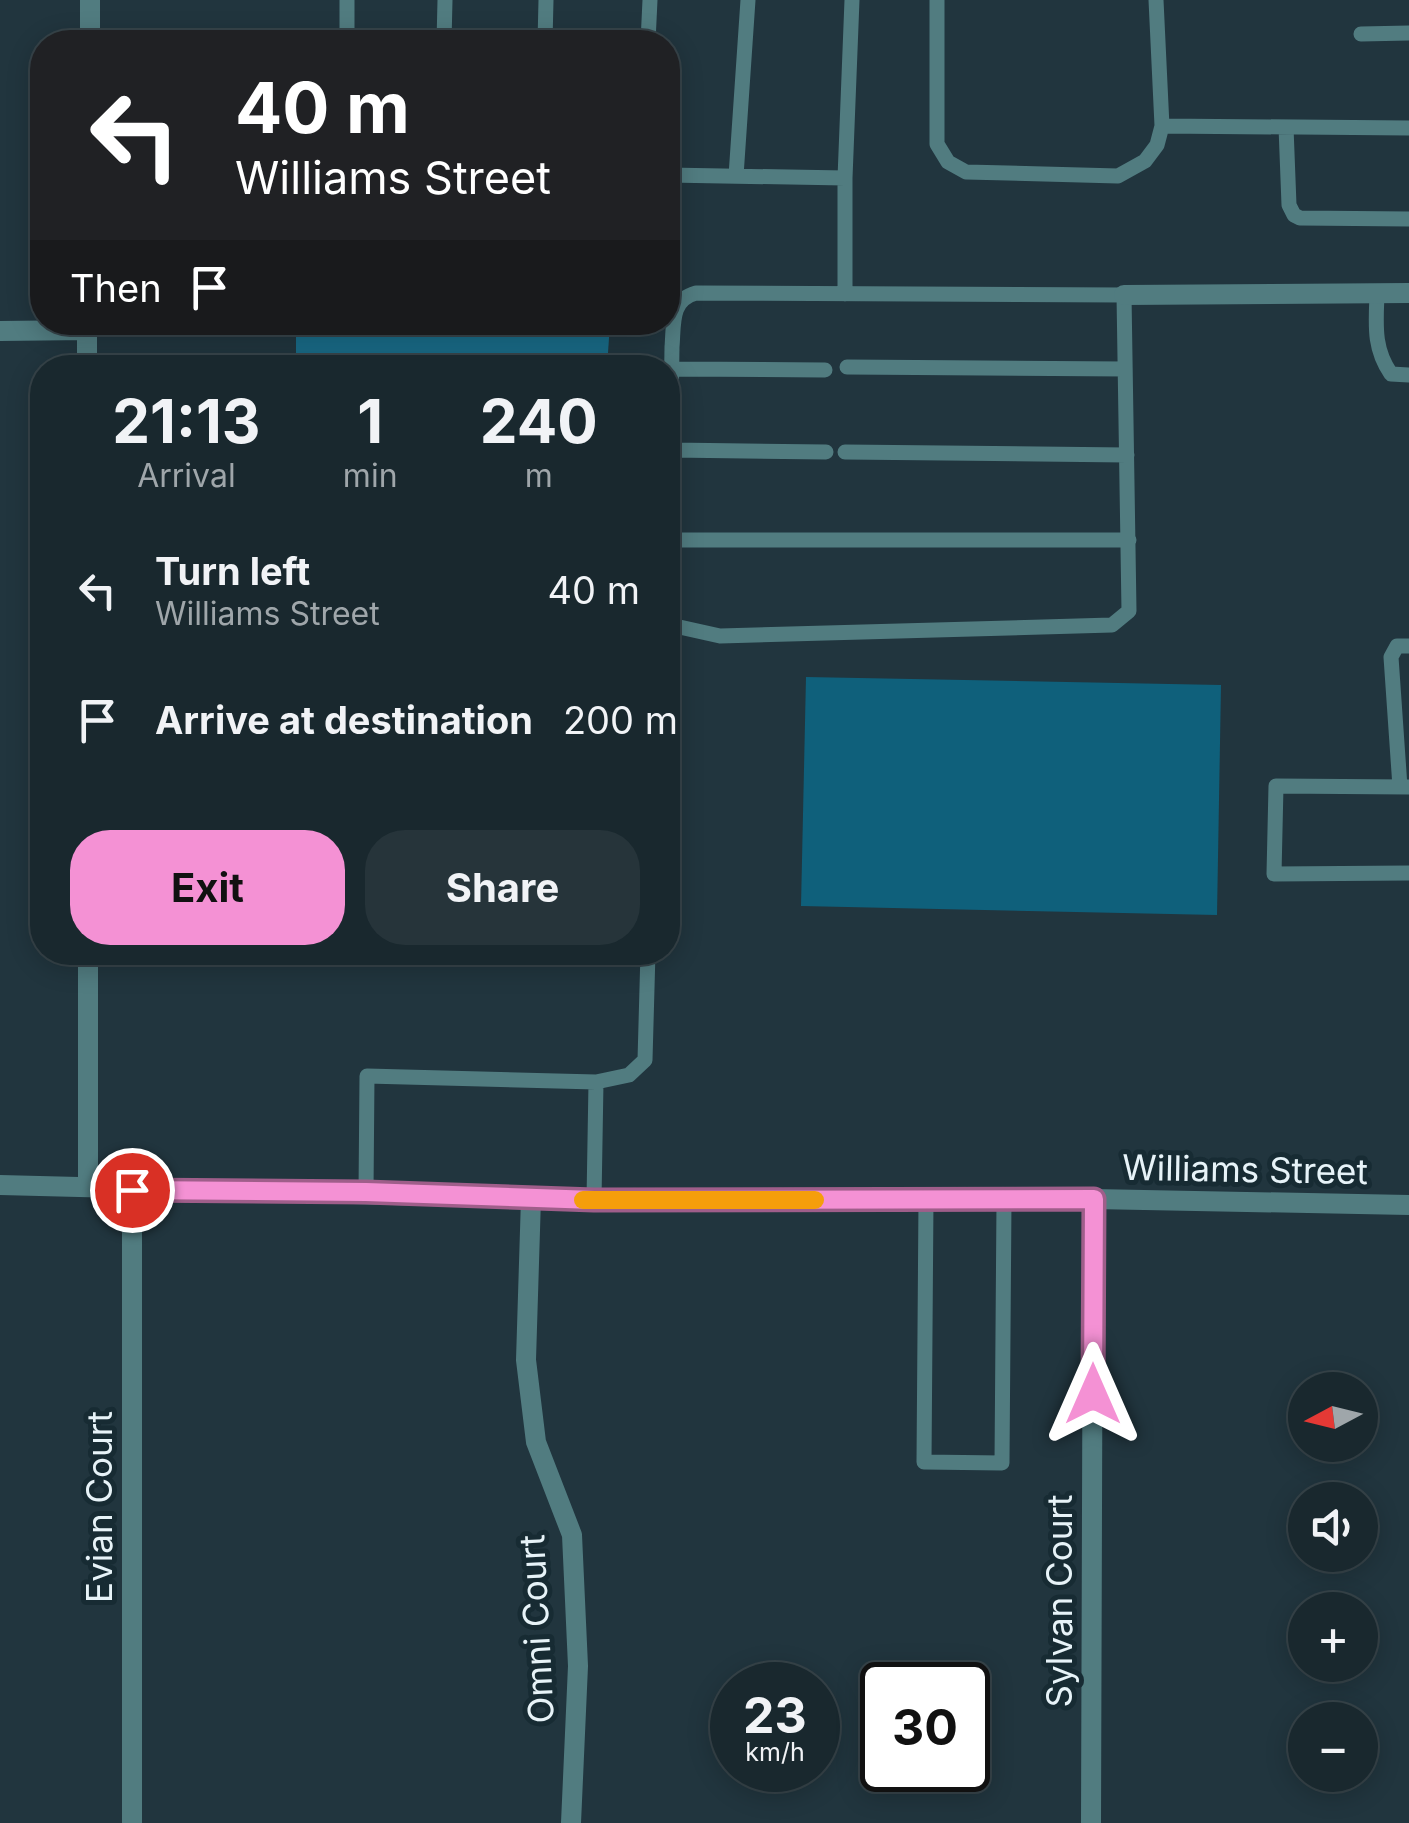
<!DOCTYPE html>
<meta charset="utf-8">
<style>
body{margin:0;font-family:Inter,sans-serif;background:#26343a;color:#f1f3f6;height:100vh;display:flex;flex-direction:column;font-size:38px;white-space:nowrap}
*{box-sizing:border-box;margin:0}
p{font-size:32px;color:#9fa6aa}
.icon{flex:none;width:55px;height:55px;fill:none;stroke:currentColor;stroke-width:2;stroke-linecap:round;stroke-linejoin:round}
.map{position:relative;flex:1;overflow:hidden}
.sheet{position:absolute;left:30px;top:355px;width:650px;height:610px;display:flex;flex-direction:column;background:#19282e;border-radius:40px;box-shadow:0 5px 25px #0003,0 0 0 2px #37444a}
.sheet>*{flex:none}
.guide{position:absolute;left:30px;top:30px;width:650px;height:305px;border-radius:40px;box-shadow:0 5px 25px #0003,0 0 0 2px #37444a;background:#202124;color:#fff;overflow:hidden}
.needle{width:65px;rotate:263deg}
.buttons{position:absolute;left:1288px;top:1372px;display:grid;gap:20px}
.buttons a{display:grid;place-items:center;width:90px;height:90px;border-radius:50%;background:#19282e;box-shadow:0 5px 25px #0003,0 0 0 2px #37444a;font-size:50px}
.speed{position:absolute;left:710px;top:1662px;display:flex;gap:20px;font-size:50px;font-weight:700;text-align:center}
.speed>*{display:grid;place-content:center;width:130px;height:130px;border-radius:50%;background:#19282e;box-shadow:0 5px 25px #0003,0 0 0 2px #37444a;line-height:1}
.speed small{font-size:25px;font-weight:400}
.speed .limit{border:5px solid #111;border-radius:15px;background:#fff;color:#111}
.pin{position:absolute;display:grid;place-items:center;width:85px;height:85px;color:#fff;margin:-42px;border:5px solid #fff;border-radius:50%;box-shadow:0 2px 10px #0007}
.me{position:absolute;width:110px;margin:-55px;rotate:0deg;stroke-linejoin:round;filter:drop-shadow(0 0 8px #0008)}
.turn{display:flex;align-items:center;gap:35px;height:210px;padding:0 40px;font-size:45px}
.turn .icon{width:130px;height:130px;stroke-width:2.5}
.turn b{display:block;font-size:70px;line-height:85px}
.then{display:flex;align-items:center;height:95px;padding:0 40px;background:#0003;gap:20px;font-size:38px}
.eta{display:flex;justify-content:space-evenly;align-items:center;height:170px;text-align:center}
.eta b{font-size:60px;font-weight:700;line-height:70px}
.button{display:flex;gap:20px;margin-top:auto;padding:20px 40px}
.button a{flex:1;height:115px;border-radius:40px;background:#f491d4;color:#111;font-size:40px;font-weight:700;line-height:115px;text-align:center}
.button a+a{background:#26343a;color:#f1f3f6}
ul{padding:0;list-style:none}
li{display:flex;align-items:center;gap:30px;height:130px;padding:0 40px}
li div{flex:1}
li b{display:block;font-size:38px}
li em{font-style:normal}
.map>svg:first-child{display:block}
.green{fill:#0f607b}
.forest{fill:#196a86}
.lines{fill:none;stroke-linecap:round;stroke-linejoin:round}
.lane{stroke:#517c80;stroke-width:15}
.street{stroke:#517c80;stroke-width:20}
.route-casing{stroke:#9f5e8a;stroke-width:25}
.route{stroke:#f491d4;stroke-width:18}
.slow{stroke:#f59e0b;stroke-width:18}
.labels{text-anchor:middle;stroke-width:10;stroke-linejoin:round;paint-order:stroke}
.street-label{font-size:35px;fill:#e7f3f8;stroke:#172b33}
</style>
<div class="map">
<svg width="1409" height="1823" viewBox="0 0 1409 1823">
<rect width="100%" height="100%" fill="#21353e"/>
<!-- green -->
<path class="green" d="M 806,677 L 1221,685 L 1217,915 L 801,906 Z"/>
<!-- forest -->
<path class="forest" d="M 296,323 L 296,322 L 610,323 L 607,368 L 296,367 Z"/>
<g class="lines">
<!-- lane -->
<path class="lane" d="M 937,0 L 937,144 L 948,162 L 966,172 L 1118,176 L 1145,161 L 1157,145 L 1162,126 L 1156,0
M 1361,34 L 1409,33
M 347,42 L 347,0
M 444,42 L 445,0
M 545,42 L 546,0
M 648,42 L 650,0
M 1162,126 L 1409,128
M 1286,127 L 1289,205 L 1294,215 L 1300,218 L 1409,219
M 668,175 L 845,178 L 852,0
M 736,176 L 748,0
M 845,178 L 845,294
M 696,293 L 1124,295 L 1129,611 L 1112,625 L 720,636 L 675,626 L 668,615 L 672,347 C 674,324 670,300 696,293 Z
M 1377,294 C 1376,324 1373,348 1391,374 L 1409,375
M 847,367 L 1125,369
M 673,369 L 825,370
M 672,450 L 826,452
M 845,452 L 1127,455
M 670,540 L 1129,540
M 1400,787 L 1391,657 L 1397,646 L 1409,646
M 1409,787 L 1276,786 L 1274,874 L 1409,873
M 596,1082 L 629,1075 L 645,1060 L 648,952
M 366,1192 L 367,1076 L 596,1082 L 594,1200
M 926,1200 L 924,1462 L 1002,1463 L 1004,1201"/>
<!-- street -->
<path class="street" d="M 90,42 L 90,0
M 1124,295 L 1409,293
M 0,331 L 87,330
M 87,368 L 87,322
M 88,952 L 88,1185
M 0,1185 L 594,1200 L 1093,1199 L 1409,1205
M 132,1190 L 132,1823
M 531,1198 L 526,1360 L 536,1442 L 572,1535 L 578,1666 L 571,1823
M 1091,1823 L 1093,1199"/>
</g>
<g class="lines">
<!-- route casing -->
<g class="route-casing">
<path id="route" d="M 132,1190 L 366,1192 L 594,1200 L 1094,1199 L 1093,1394"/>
</g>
<!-- route -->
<use href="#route" class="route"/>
<!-- slow -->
<path class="slow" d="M 583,1200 L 815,1200"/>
</g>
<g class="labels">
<!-- street labels -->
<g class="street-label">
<text transform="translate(1245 1170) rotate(1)" y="12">Williams Street</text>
<text transform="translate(100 1507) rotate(-90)" y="12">Evian Court</text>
<text transform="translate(1060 1601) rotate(-90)" y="12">Sylvan Court</text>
<text transform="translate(537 1629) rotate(-93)" y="12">Omni Court</text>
</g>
</g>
</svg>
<div class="buttons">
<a><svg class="needle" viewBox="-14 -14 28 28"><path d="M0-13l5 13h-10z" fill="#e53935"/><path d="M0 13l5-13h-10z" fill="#9fa6aa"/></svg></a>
<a><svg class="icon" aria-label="sound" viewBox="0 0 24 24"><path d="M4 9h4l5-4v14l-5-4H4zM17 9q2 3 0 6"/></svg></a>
<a>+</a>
<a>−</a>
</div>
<div class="speed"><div>23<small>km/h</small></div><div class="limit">30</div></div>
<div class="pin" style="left:132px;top:1190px;background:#d93025"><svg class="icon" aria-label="arrive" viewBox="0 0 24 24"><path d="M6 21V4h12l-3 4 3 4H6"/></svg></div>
<svg class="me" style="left:1093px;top:1394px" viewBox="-20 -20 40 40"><path d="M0-17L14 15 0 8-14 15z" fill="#f491d4" stroke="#fff" stroke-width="4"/></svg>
<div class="guide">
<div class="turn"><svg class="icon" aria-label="left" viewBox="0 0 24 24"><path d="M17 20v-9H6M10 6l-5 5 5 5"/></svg><div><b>40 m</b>Williams Street</div></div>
<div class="then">Then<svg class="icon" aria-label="arrive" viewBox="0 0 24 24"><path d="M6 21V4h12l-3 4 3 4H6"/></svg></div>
</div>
<section class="sheet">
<div class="eta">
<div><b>21:13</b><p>Arrival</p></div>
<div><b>1</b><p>min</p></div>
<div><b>240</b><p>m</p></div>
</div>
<ul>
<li><svg class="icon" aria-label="left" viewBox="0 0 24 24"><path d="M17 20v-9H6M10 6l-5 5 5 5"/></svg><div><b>Turn left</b><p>Williams Street</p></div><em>40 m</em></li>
<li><svg class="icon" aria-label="arrive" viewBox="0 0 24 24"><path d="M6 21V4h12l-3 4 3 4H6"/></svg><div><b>Arrive at destination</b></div><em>200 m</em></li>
</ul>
<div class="button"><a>Exit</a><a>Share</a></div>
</section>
</div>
